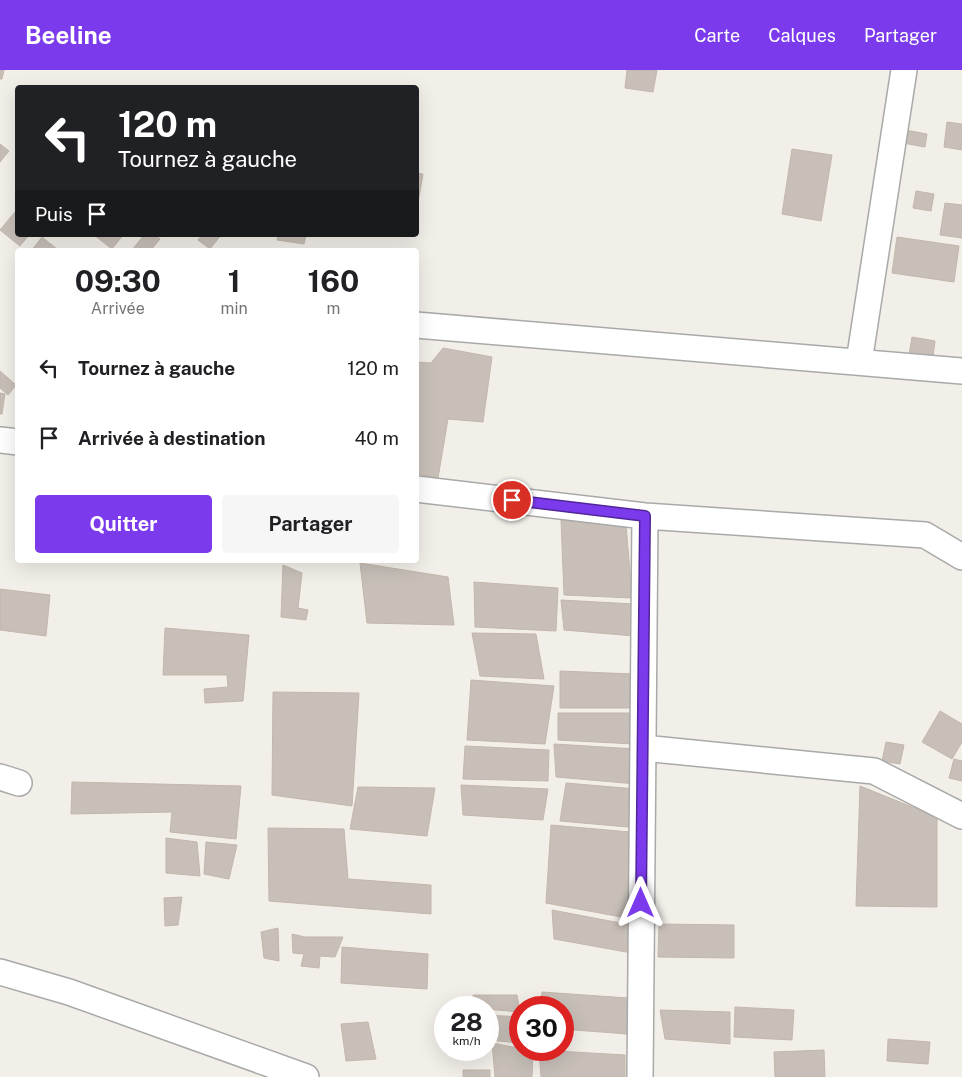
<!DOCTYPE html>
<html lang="fr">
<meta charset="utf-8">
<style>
body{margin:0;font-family:"Public Sans",sans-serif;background:#f6f6f6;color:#202124;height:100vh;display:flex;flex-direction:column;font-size:19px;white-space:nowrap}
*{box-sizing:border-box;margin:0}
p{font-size:16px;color:#757577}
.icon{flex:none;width:28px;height:28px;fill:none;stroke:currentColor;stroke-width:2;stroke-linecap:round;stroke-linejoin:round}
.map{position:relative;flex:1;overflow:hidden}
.side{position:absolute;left:15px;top:178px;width:404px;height:315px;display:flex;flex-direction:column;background:#fff;border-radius:5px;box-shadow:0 5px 20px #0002}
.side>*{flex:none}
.top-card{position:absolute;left:15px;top:15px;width:404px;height:152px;border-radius:5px;box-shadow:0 5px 20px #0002;background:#202124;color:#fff;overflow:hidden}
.speed{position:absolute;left:434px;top:926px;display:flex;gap:10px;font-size:25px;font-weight:700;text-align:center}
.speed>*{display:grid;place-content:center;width:65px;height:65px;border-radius:50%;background:#fff;box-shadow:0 5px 20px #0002;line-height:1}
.speed small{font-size:12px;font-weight:400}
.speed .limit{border:8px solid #d22;background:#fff;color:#111}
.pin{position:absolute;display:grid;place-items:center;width:42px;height:42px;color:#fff;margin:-21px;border:2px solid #fff;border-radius:50%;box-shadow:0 1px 5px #0007}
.me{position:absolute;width:55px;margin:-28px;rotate:0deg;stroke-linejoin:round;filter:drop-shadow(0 0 4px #0008)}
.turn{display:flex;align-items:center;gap:18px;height:105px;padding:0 20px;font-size:22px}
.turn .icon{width:65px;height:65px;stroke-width:2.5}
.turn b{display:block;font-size:35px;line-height:42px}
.then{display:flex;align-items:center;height:48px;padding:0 20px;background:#0003;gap:10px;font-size:19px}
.eta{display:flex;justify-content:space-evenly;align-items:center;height:85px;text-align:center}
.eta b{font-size:30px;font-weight:700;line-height:35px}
.action{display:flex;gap:10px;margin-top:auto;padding:10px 20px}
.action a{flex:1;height:58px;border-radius:5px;background:#7c3aed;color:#fff;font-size:20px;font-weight:700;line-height:58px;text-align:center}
.action a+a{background:#f6f6f6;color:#202124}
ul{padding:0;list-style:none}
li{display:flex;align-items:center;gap:15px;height:70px;padding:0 20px}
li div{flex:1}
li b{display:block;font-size:19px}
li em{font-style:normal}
header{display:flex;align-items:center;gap:30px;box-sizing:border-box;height:70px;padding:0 25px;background:#7c3aed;color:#fff}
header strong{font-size:24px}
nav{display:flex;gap:28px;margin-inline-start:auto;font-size:18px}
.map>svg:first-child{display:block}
.building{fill:#c7bfb8;stroke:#c4b6ab}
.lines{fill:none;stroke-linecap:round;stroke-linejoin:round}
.minor-casing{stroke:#a9a9a9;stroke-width:28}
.minor{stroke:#fff;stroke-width:25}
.route-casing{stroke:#51269a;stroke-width:12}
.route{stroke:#7c3aed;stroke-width:9}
</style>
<header>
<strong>Beeline</strong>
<nav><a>Carte</a><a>Calques</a><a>Partager</a></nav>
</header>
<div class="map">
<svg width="962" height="1007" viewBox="0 0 962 1007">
<rect width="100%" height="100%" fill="#f2efe9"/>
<!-- building -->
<path class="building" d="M 0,0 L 4,0 L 2,9 L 0,9 Z
M 627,0 L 657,0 L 653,22 L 625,18 Z
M 947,52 L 962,54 L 962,80 L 944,77 Z
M 905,60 L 927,64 L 925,77 L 903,73 Z
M 0,74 L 9,81 L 0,92 Z
M 792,79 L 832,85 L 821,151 L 782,144 Z
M 416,103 L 423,104 L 417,139 L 416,139 Z
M 916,121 L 934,124 L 931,141 L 913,138 Z
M 945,133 L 962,135 L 962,168 L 940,165 Z
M 15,142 L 18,143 L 18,165 L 29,165 L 20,176 L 0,160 Z
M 94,165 L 123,165 L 112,179 Z
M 144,165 L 155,165 L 160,169 L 151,180 L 132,180 Z
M 202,165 L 221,165 L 210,179 L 198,170 Z
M 278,165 L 306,165 L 304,174 L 277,170 Z
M 42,167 L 57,179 L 57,180 L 32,180 Z
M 897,167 L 959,176 L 954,212 L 892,203 Z
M 912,267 L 935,271 L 932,294 L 908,291 Z
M 443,278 L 492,287 L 483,352 L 448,349 L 438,408 L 416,404 L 416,292 L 431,293 Z
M 0,301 L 16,315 L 8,325 L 0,318 Z
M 0,323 L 5,324 L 2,344 L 0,344 Z
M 561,450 L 626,454 L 632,528 L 564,525 Z
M 360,493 L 448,507 L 454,555 L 367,553 Z
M 283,495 L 302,503 L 298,538 L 308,540 L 306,550 L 281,547 Z
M 474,512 L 558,518 L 556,561 L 475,557 Z
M 0,519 L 50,525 L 46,566 L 0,560 Z
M 561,530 L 634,534 L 634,566 L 564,560 Z
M 165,558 L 249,565 L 243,631 L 205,633 L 204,619 L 228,617 L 227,605 L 163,605 Z
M 472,563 L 536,564 L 544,609 L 480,606 Z
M 560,601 L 633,604 L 634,638 L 560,638 Z
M 471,610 L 554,616 L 545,674 L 467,670 Z
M 273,622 L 359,623 L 352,736 L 272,725 Z
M 940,641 L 962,654 L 962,672 L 952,689 L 922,672 Z
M 558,643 L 635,643 L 634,674 L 558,670 Z
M 886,672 L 904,675 L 900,694 L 882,691 Z
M 554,674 L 636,679 L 636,714 L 556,707 Z
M 465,676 L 549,680 L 548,711 L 463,709 Z
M 954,689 L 962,691 L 962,711 L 949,708 Z
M 72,712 L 241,716 L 236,769 L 170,762 L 172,742 L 71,744 Z
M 566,713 L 636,719 L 639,758 L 560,751 Z
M 461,715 L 548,719 L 543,750 L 463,745 Z
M 860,716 L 937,747 L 937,837 L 856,836 Z
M 358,717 L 435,718 L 427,766 L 350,759 Z
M 551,755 L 630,762 L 632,849 L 546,833 Z
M 268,758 L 344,759 L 348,809 L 431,815 L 431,844 L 269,831 Z
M 166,768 L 197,772 L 200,806 L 166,803 Z
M 206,772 L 237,775 L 229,809 L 204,804 Z
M 182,827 L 178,855 L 165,856 L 164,828 Z
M 552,840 L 631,855 L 632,883 L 554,869 Z
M 659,854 L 734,855 L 734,888 L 658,887 Z
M 278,858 L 279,891 L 264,888 L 261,862 Z
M 292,864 L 305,867 L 343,867 L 335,887 L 320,886 L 319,898 L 301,896 L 304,884 L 293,883 Z
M 342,877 L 428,884 L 427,919 L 341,913 Z
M 542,922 L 628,928 L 627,964 L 562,959 L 562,938 L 540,938 Z
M 473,925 L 517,925 L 520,942 L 473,938 Z
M 735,937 L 794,940 L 792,970 L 734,967 Z
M 660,940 L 730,942 L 730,974 L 665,969 Z
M 488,945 L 520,947 L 520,973 L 488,970 Z
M 368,952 L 376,989 L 346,991 L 341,954 Z
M 888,969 L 930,972 L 928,994 L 887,991 Z
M 492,973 L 533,981 L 532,1007 L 495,1007 Z
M 539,980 L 625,985 L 625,1007 L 541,1007 Z
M 824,980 L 825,1007 L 775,1007 L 774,982 Z
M 463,1000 L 490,1000 L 490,1007 L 463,1007 Z"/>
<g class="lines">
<!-- minor casing -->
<g class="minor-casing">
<path id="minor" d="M 416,255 L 962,301
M 859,292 L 904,0
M 0,370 L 18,372
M 416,419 L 645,446 L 925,465 L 962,487
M 643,678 L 874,701 L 962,746
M 0,707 L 19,713
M 0,902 L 69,922 L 306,1007
M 640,1007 L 645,446"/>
</g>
<!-- minor -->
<use href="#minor" class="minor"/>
</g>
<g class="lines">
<!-- route casing -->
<g class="route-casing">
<path id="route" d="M 512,430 L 645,446 L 641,833"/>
</g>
<!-- route -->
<use href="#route" class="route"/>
</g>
</svg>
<div class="speed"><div>28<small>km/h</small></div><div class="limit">30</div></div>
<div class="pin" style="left:512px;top:430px;background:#d93025"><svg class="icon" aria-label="arrive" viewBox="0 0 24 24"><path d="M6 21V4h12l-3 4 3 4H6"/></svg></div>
<svg class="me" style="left:641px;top:833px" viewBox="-20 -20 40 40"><path d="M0-17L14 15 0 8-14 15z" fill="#7c3aed" stroke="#fff" stroke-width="4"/></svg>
<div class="top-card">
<div class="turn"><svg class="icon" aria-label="left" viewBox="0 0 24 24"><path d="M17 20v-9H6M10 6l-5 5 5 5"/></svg><div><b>120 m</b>Tournez à gauche</div></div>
<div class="then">Puis<svg class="icon" aria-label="arrive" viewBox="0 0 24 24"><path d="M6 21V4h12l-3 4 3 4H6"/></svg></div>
</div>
<section class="side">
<div class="eta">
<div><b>09:30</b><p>Arrivée</p></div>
<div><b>1</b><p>min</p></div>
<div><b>160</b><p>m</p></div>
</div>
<ul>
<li><svg class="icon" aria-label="left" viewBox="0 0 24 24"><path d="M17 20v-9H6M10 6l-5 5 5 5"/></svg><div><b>Tournez à gauche</b></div><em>120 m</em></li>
<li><svg class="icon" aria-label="arrive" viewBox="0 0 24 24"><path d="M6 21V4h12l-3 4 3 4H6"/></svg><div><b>Arrivée à destination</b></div><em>40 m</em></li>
</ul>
<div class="action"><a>Quitter</a><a>Partager</a></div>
</section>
</div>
